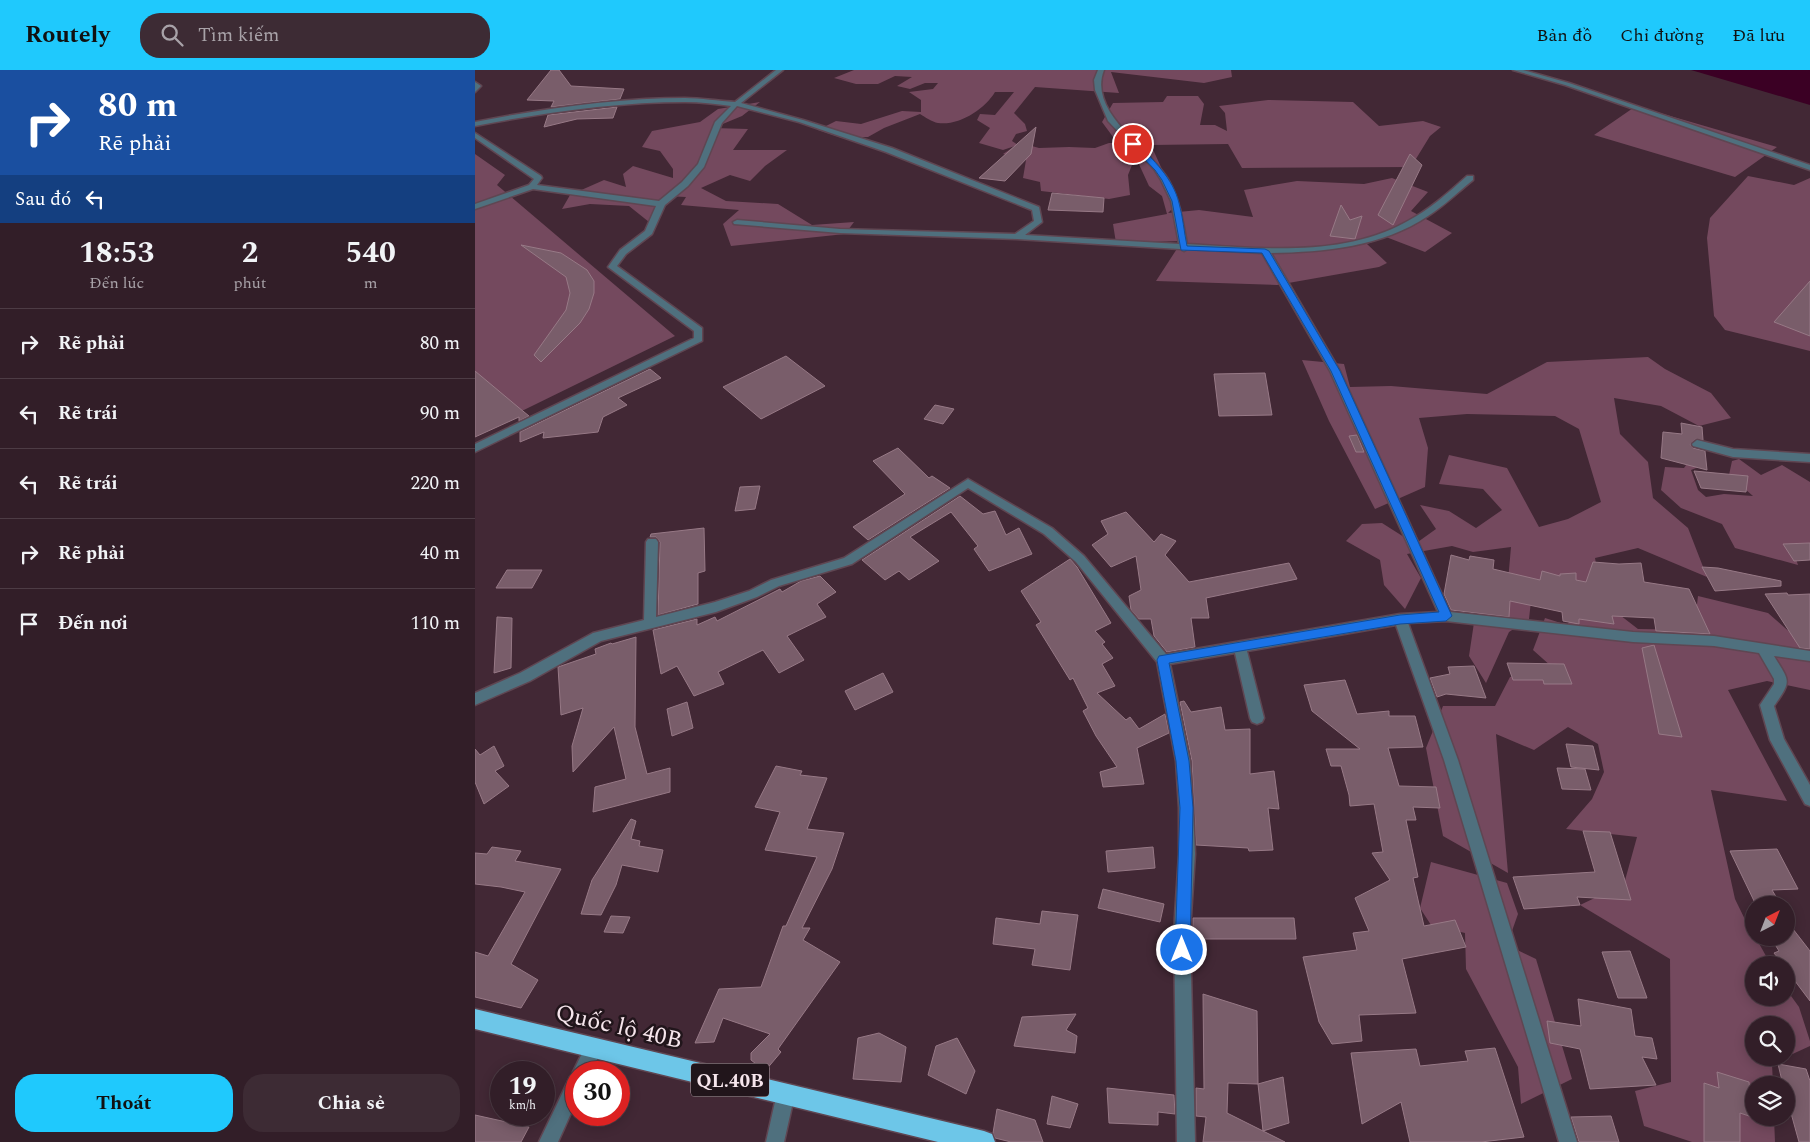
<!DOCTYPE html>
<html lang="vi">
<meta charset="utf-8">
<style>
body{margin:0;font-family:Spectral,serif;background:#3d2b34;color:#f1f3f6;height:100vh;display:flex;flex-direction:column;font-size:19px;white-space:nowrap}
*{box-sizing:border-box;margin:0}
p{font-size:16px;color:#a8a2a8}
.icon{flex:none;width:28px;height:28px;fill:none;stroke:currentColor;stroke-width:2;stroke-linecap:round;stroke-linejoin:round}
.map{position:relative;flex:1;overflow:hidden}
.sheet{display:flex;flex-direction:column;background:#321e28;width:475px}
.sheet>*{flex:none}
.top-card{background:#1a4fa0;color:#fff;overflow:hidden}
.needle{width:32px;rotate:42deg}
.tools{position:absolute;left:1270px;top:826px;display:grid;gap:10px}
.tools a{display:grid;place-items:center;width:50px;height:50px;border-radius:50%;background:#321e28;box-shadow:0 2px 12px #0003,0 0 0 1px #4d3c45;font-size:25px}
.speed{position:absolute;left:15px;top:991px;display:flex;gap:10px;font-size:25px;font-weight:700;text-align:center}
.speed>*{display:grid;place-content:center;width:65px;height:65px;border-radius:50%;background:#321e28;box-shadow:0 2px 12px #0003,0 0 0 1px #4d3c45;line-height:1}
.speed small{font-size:12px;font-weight:400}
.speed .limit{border:8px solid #d22;background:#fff;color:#111}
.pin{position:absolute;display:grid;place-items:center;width:42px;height:42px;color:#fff;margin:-21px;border:2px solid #fff;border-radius:50%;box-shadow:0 1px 5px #0007}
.me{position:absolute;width:55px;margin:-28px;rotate:0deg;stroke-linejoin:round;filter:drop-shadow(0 0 4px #0008)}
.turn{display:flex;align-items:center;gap:18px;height:105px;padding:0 15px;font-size:22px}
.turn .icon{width:65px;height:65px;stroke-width:2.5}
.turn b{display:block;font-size:35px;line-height:42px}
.then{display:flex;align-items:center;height:48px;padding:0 15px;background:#0003;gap:10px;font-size:19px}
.eta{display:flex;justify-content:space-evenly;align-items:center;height:85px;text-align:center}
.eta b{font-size:30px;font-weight:700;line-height:35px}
.action{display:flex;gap:10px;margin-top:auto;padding:10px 15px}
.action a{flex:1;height:58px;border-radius:20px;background:#1fc9fd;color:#111;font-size:20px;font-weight:700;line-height:58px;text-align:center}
.action a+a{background:#3d2b34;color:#f1f3f6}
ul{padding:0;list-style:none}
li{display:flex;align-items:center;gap:15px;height:70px;padding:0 15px;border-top:1px solid #4d3c45}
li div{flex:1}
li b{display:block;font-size:19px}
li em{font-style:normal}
header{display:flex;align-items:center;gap:30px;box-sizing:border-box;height:70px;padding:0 25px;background:#1fc9fd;color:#111}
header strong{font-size:24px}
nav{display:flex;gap:28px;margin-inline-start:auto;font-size:18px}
.search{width:350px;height:45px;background:#3d2b34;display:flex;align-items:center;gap:12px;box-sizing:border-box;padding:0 18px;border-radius:20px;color:#a8a2a8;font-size:19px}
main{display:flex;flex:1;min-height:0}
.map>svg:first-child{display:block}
.green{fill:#74495e}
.water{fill:#3b0024}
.building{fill:#795d6a;stroke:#977986}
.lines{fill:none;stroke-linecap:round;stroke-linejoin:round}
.minor-casing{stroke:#5f4652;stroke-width:3}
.highway-casing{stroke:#5f4652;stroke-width:3}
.minor{fill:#4f707e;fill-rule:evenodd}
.highway{fill:#6dc6e8;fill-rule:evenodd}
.route{fill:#1a73e8;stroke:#114b97}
.labels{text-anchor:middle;stroke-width:5;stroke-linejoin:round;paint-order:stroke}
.shield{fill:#21151b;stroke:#b6a7ad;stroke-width:1}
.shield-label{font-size:19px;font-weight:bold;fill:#f6e5ec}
.near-street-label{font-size:24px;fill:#f6e5ec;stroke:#21151b}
</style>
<header>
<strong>Routely</strong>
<div class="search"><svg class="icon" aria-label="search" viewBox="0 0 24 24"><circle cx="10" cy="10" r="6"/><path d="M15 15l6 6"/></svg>Tìm kiếm</div>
<nav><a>Bản đồ</a><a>Chỉ đường</a><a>Đã lưu</a></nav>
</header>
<main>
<section class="sheet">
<div class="top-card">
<div class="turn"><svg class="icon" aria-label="right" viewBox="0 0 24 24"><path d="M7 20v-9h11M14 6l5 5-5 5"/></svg><div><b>80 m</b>Rẽ phải</div></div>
<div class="then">Sau đó<svg class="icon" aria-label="left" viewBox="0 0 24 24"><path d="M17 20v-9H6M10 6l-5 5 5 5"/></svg></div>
</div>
<div class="eta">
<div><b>18:53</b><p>Đến lúc</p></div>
<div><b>2</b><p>phút</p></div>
<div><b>540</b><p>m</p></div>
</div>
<ul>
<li><svg class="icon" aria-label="right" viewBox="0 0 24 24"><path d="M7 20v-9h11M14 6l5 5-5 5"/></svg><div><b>Rẽ phải</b></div><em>80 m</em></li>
<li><svg class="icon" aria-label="left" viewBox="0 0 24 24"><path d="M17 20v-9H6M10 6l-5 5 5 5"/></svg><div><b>Rẽ trái</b></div><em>90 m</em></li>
<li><svg class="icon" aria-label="left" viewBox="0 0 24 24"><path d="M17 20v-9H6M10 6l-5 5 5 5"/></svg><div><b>Rẽ trái</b></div><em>220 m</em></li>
<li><svg class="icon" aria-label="right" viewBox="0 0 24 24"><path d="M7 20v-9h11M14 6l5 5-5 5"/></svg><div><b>Rẽ phải</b></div><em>40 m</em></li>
<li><svg class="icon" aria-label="arrive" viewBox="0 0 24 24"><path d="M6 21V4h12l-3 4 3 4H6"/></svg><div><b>Đến nơi</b></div><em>110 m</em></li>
</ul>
<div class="action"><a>Thoát</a><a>Chia sẻ</a></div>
</section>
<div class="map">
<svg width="1335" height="1072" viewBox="0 0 1335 1072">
<rect width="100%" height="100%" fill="#422835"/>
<!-- green -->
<path class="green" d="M 379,0 L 756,0 L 757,7 L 729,13 L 636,2 L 644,23 L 560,17 L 539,43 L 550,54 L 552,61 L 541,64 L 537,71 L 543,75 L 546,73 L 564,78 L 594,77 L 620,78 L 634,73 L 645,73 L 641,71 L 627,52 L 638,33 L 688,32 L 692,26 L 723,26 L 729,34 L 725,55 L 740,55 L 752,61 L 750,43 L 744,36 L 793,30 L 878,32 L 904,56 L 948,51 L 966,57 L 955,66 L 936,97 L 767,98 L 753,74 L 676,75 L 699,126 L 699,137 L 693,143 L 724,140 L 778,147 L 769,120 L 822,111 L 889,114 L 917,108 L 953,122 L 936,141 L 977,163 L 950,182 L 911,167 L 892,174 L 912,193 L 904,197 L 802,215 L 681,211 L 707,171 L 641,173 L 638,154 L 692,144 L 687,126 L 674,116 L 662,90 L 664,81 L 675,75 L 653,73 L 663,80 L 653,105 L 655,125 L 634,129 L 566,121 L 565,112 L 548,108 L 551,90 L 528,84 L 540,76 L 528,80 L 504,73 L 515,58 L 502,50 L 505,44 L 520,45 L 539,22 L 520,22 C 510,39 484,56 463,53 C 457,52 450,47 445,44 L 409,58 L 393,67 L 367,68 L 343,60 L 361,51 L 386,54 L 427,41 L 446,42 L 446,30 L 434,22 L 458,19 L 463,13 L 450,13 L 435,19 L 422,16 L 437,7 L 420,6 L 403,14 L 381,14 L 359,8 Z
M 285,32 L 267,46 L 238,58 L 273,59 L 258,80 L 312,80 L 290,96 L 275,111 L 255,105 L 226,118 L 251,131 L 303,134 L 337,155 L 379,152 L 370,164 L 256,176 L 248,154 L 264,140 L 206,135 L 211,127 L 191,126 L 186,143 L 174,152 L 154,136 L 115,134 L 87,139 L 95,125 L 129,110 L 151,117 L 148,104 L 158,96 L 198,108 L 198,99 L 185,81 L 167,77 L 177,61 L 225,52 L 243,39 Z
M 1161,36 L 1302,77 L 1260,107 L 1119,65 Z
M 0,84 L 30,105 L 22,115 L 200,266 L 0,364 Z
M 1273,106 L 1319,115 L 1335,108 L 1335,281 L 1250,260 L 1239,246 L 1232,168 L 1235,148 Z
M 1173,287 L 1190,299 L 1236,323 L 1256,348 L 1224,356 L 1186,336 L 1139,328 L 1145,364 L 1173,392 L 1178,428 L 1213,458 L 1232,507 L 1163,478 L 1120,488 L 1128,532 L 1163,559 L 1219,560 L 1223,526 L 1293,543 L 1335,580 L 1335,620 L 1292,611 L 1253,620 L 1312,731 L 1236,720 L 1260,829 L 1279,868 L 1281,868 L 1296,895 L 1279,895 L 1279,928 L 1311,928 L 1311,919 L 1324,937 L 1335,971 L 1335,976 L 1311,987 L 1311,955 L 1279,955 L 1279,988 L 1311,988 L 1297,994 L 1298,1015 L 1279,1015 L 1279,1048 L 1299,1048 L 1300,1072 L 1217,1072 L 1169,1056 L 1160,1021 L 1196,1012 L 1195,889 L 1105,835 L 1149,814 L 1162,767 L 1091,759 L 1117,729 L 1129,702 L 1123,674 L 1093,657 L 1059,680 L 1021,664 L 1033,803 L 968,766 L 951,678 L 968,636 L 1020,636 L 1035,607 L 1065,606 L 1095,613 L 1058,580 L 1070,548 L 1092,555 L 1108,531 L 1058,513 L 1054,549 L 1034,562 L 1011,613 L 994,586 L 1000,546 L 1033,511 L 1036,477 L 998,482 L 977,476 L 932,484 L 946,508 L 930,539 L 909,515 L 905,490 L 871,471 L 887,454 L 907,453 L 940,474 L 961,459 L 945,435 L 974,441 L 1001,458 L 1027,440 L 1008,419 L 964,414 L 974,385 L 1032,398 L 1064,457 L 1093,449 L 1126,432 L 1104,359 L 1080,346 L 992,344 L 944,348 L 953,378 L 950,417 L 900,439 L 854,351 L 827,290 L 869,294 L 875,317 L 916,316 L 1012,324 L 1072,292 Z
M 1216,388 L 1226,396 L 1216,400 L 1223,420 L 1231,427 L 1249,424 L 1278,426 L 1254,405 L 1257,391 L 1264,389 L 1286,405 L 1307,395 L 1335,412 L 1335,473 L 1316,474 L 1323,495 L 1260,478 L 1247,454 L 1206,438 L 1186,420 L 1190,397 L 1209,398 Z
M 956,792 L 1032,813 L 1043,844 L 1032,875 L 1061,889 L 1097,1009 L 1046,1034 L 1043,997 L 991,899 L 990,863 L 956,855 L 945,838 Z"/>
<!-- water -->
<path class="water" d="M 1216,0 L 1335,0 L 1335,35 Z"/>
<!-- building -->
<path class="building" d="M 76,0 L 84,0 L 96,16 L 149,19 L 145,29 L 76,37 L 79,31 L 52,30 Z
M 142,37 L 138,48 L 102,49 L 69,57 L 73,45 Z
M 561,57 L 556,84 L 530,111 L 504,108 Z
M 935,84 L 947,95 L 918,155 L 903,145 Z
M 577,123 L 629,128 L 628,142 L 573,140 Z
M 866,135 L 875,150 L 887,146 L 880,169 L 855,166 Z
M 46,175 L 86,183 L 112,200 L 119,211 L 119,223 L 114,239 L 105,253 L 66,292 L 59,285 L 91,240 L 95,223 L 91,207 Z
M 1335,211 L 1335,266 L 1299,252 Z
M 311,286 L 350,316 L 286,349 L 248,317 Z
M 175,299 L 186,308 L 143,328 L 152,335 L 128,347 L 123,362 L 68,368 L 69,362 L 45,372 L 45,362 Z
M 0,301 L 43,337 L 54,346 L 44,351 L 44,347 L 0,367 Z
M 790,303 L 797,345 L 744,346 L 739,304 Z
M 460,335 L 479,339 L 468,354 L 449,349 Z
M 1206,353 L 1227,357 L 1228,370 L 1221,369 L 1215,374 L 1218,378 L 1230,381 L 1232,400 L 1186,388 L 1188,362 L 1207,364 Z
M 882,365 L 889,382 L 881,382 L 874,366 Z
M 423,378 L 454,408 L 457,406 L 475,418 L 393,470 L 378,457 L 430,424 L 398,391 Z
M 1219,401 L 1273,406 L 1271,422 L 1226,418 Z
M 285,416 L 280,439 L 260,441 L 265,417 Z
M 485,426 L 508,444 L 520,441 L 531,465 L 544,458 L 557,484 L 514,501 L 499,479 L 503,476 L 476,442 L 435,467 L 464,491 L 434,510 L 424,501 L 410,510 L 387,490 Z
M 651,442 L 679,472 L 686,464 L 701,471 L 690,485 L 714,512 L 814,493 L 822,509 L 731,528 L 734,548 L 716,548 L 720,577 L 692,582 L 679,566 L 676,549 L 664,549 L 656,540 L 654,526 L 666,520 L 661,486 L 636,497 L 617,475 L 633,464 L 626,451 Z
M 229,458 L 230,501 L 223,503 L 223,534 L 183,545 L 185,472 L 181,467 L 175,467 L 176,464 Z
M 1335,473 L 1335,490 L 1319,491 L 1308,474 Z
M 976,485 L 994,490 L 995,486 L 1019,490 L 1018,499 L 1065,510 L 1067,501 L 1085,506 L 1085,504 L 1101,503 L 1101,510 L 1111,512 L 1118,492 L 1144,494 L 1166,493 L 1169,512 L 1214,519 L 1235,564 L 1181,561 L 1179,548 L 1137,546 L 1139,554 L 1104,549 L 1104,554 L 1088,551 L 1087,542 L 1035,531 L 1034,547 L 976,540 L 969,524 Z
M 595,489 L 602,497 L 636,553 L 620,561 L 630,572 L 627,574 L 638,588 L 627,594 L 640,616 L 622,623 L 651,650 L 655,647 L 664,659 L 690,644 L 694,663 L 662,678 L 669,714 L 628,717 L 625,702 L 642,697 L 621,666 L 608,641 L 613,638 L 598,608 L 595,610 L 561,555 L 566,552 L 546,521 Z
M 1227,497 L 1243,498 L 1306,511 L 1306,516 L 1240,521 Z
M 32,500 L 67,500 L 57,518 L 21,518 Z
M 345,506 L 361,522 L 342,534 L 351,547 L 312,566 L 329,590 L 304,603 L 288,580 L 243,602 L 249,614 L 219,626 L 202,596 L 186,604 L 178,560 L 222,549 L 222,555 L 240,547 L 242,551 L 305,519 L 307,522 L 326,511 Z
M 1312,523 L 1313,525 L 1335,524 L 1335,579 L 1325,578 L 1290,524 Z
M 22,547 L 37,548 L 36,598 L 19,603 Z
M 161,567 L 160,657 L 172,704 L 195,698 L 195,722 L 118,742 L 120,717 L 151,709 L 139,657 L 98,702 L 97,676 L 108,638 L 86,645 L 83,597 L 121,584 L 120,579 L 136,573 L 137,574 Z
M 1179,575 L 1207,667 L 1184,664 L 1167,578 Z
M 1032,593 L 1089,594 L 1097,614 L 1069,614 L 1068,610 L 1038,610 Z
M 999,596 L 1011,628 L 971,624 L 962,627 L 955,608 L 975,604 L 973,597 Z
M 408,603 L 418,622 L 380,640 L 370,621 Z
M 870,610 L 882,644 L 914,641 L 914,646 L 940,646 L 948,677 L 913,678 L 924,716 L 961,717 L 965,738 L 938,737 L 941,750 L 931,750 L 943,807 L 938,808 L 949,856 L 980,850 L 991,877 L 927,889 L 941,943 L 884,945 L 887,971 L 857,974 L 844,952 L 828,887 L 882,880 L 878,863 L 894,861 L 880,828 L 915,810 L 897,783 L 908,782 L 899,734 L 875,736 L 874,725 L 866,696 L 856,696 L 851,679 L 885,679 L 837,641 L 829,615 Z
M 709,631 L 716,642 L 746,637 L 750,660 L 775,659 L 775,704 L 799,701 L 804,739 L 793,738 L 798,780 L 774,781 L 773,778 L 721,775 L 717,691 L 705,632 Z
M 212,632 L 218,658 L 197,666 L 192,639 Z
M 1091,674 L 1118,676 L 1124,700 L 1096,697 Z
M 19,676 L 29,696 L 20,701 L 34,716 L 9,734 L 0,712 L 0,679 L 5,685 Z
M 301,696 L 327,701 L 325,705 L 352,708 L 332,759 L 369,763 L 357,799 L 327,858 L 335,858 L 328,870 L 365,892 L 303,979 L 306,982 L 290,1001 L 276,990 L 276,983 L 295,964 L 248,948 L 239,972 L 220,973 L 244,919 L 286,917 L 308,856 L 311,856 L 342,787 L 290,780 L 305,742 L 280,737 Z
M 1082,698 L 1110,699 L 1116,720 L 1087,719 Z
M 156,749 L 161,751 L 156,769 L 165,771 L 164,776 L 188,780 L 183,802 L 147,795 L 141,815 L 126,845 L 106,844 L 117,810 Z
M 1108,761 L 1135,762 L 1156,830 L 1102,827 L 1105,835 L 1049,839 L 1038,807 L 1120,802 Z
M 17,777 L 46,781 L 40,791 L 86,799 L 36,894 L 63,910 L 46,938 L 0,927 L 0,882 L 13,886 L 50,822 L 26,817 L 0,814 L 0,783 L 12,784 Z
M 678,777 L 680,798 L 633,802 L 631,781 Z
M 1302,779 L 1323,819 L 1297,820 L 1306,835 L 1281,835 L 1255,781 Z
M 628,819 L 689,834 L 685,852 L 623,838 Z
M 567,841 L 603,845 L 595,900 L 557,895 L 560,879 L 518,874 L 521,848 L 565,854 Z
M 136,846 L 155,847 L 148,863 L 129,862 Z
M 718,848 L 819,848 L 821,869 L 718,869 Z
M 1311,850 L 1335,881 L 1335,931 L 1311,899 L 1311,895 L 1308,895 L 1299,883 L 1304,881 L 1296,868 L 1311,868 Z
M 1155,881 L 1172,928 L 1143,928 L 1127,882 Z
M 728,924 L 782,941 L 783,1014 L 753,1013 L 752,1043 L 810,1072 L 728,1072 L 731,1047 L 721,1046 L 721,1018 L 729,1019 Z
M 1103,929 L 1156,939 L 1160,966 L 1177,968 L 1182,989 L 1167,987 L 1181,1015 L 1115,1019 L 1105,979 L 1075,973 L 1072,951 L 1106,956 Z
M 601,944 L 591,960 L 602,966 L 600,983 L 539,976 L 547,947 Z
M 404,963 L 431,977 L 426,1012 L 378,1009 L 383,968 Z
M 482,968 L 500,1001 L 491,1024 L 453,1005 L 461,976 Z
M 1020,978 L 1049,1067 L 1006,1072 L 935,1072 L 926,1032 L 887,1054 L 876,983 L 941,979 L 945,996 L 993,991 L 990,981 Z
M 1303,994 L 1331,999 L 1335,1011 L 1335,1072 L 1324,1072 L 1311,1025 L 1311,1015 L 1308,1015 Z
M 1242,1002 L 1274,1012 L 1277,1047 L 1265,1043 L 1265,1072 L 1229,1072 L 1229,1013 L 1244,1018 Z
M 808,1007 L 814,1053 L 788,1061 L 783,1014 Z
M 632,1018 L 699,1025 L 700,1044 L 683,1042 L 683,1055 L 634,1053 Z
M 577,1026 L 603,1034 L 595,1058 L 572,1054 Z
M 522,1039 L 560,1050 L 568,1072 L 536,1072 L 520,1068 L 518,1063 Z
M 0,1045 L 54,1057 L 46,1072 L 0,1072 Z
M 1136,1046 L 1144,1072 L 1104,1072 L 1096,1047 Z"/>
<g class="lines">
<!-- minor casing -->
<g class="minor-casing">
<path id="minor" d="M 301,0 L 308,0 L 266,33 L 328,50 L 417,78 L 564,137 L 567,152 L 550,165 L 704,174 L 696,131 L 686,110 L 679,99 L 633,51 L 620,20 L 619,10 L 623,0 L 629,0 C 612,44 676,78 694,111 C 705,131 708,152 712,174 C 783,178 866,188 931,152 C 954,140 973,123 992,106 L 998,106 L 998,110 C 983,122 969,136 953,146 C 907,177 850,182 796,183 L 865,301 L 975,542 L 1158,562 L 1239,566 L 1335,581 L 1335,591 L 1299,586 C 1315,612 1317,610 1299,636 L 1309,669 L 1335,715 L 1335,736 L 1330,734 L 1295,670 L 1285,635 L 1299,614 L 1299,609 L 1284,583 L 1239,576 L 1158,572 L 971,551 L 933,553 L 983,690 L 1102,1072 L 1084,1072 L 969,690 L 921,555 L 772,581 L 789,648 L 787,652 L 782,654 L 777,652 L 775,648 L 760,583 L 695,594 L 715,691 L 718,738 L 720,784 L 715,861 L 720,1072 L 702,1072 L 699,861 L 704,784 L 704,738 L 701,691 L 682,592 L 601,492 L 569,464 L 493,418 L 377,494 L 304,516 L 282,527 L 241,542 L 126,571 L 55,611 L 0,635 L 0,623 L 45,603 L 118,563 L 169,550 L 171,472 L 173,469 L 181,469 L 183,472 L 181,547 L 240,532 L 274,521 L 296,510 L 369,488 L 493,409 L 577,458 L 609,486 L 691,584 L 925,544 L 963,542 L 855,301 L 787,183 L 712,179 L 709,181 L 705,179 L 542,169 L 365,163 L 259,154 L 258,152 L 262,150 L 365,159 L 540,164 L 559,151 L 557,140 L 411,82 L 324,52 L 262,36 L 247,53 L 229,97 L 213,116 L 190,135 L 177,164 L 151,184 L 142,196 L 227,258 L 227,271 L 0,382 L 0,374 L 219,268 L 219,261 L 133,197 L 145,180 L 170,161 L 181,136 L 58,119 L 0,139 L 0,134 L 54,115 L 59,109 L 0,68 L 0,63 L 66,106 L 67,108 L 62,115 L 184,131 L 207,112 L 223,94 L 240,52 L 256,36 C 241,34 225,32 210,32 C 143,32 66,43 0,56 L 0,52 C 66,39 143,28 210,28 C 226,28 243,31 260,32 Z
M 1038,0 L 1048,0 L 1094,13 L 1335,95 L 1335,100 L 1090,15 Z
M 0,12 L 6,16 L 0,22 Z
M 1222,370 L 1258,379 L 1335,384 L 1335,392 L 1258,387 L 1218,376 L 1217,374 Z
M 119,968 L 125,971 L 128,977 L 116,1002 L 101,1002 L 101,1032 L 83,1072 L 64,1072 L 95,1007 L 99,1005 L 98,1002 L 113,971 Z
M 311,1014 L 317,1017 L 320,1023 L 309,1072 L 291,1072 L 302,1023 L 305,1017 Z"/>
</g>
<!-- highway casing -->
<g class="highway-casing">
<path id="highway" d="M 0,939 L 509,1061 L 517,1064 L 520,1072 L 463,1072 L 0,959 Z"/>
</g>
<!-- minor -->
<use href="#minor" class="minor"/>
<!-- highway -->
<use href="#highway" class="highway"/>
</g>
<!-- route -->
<path class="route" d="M 656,72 L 661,72 C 678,90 698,108 704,133 C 708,147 709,162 712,176 L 790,179 L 794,181 L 865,301 L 977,546 L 971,551 L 925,554 L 694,593 L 714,691 L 718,738 L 715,880 L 713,886 L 707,888 L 702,886 L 700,880 L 705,738 L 701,691 L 682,590 L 684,586 L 925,545 L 964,542 L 856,301 L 787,183 L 706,180 L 697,131 L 687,110 L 680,100 L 656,75 Z"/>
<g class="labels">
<!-- shield labels -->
<rect class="shield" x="216" y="993.5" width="78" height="33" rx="4"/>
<g class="shield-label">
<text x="255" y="1017">QL.40B</text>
</g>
<!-- near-street labels -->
<g class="near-street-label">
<text transform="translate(144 956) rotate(13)" y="8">Quốc lộ 40B</text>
</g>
</g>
</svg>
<div class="tools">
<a><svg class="needle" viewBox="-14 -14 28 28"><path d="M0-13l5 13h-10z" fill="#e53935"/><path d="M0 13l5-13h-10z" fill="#a8a2a8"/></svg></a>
<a><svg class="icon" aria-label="sound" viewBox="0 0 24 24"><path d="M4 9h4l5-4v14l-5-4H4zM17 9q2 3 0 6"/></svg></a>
<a><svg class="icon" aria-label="search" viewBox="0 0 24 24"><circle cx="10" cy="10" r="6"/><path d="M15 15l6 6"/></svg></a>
<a><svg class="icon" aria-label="layers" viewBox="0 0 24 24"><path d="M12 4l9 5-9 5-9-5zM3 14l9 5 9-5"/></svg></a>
</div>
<div class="speed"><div>19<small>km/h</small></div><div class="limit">30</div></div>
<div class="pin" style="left:658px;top:74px;background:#d93025"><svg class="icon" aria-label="arrive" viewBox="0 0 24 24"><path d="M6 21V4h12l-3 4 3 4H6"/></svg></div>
<svg class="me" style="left:707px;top:880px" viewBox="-20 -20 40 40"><circle r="17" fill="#1a73e8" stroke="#fff" stroke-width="3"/><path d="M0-11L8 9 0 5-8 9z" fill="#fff"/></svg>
</div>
</main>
